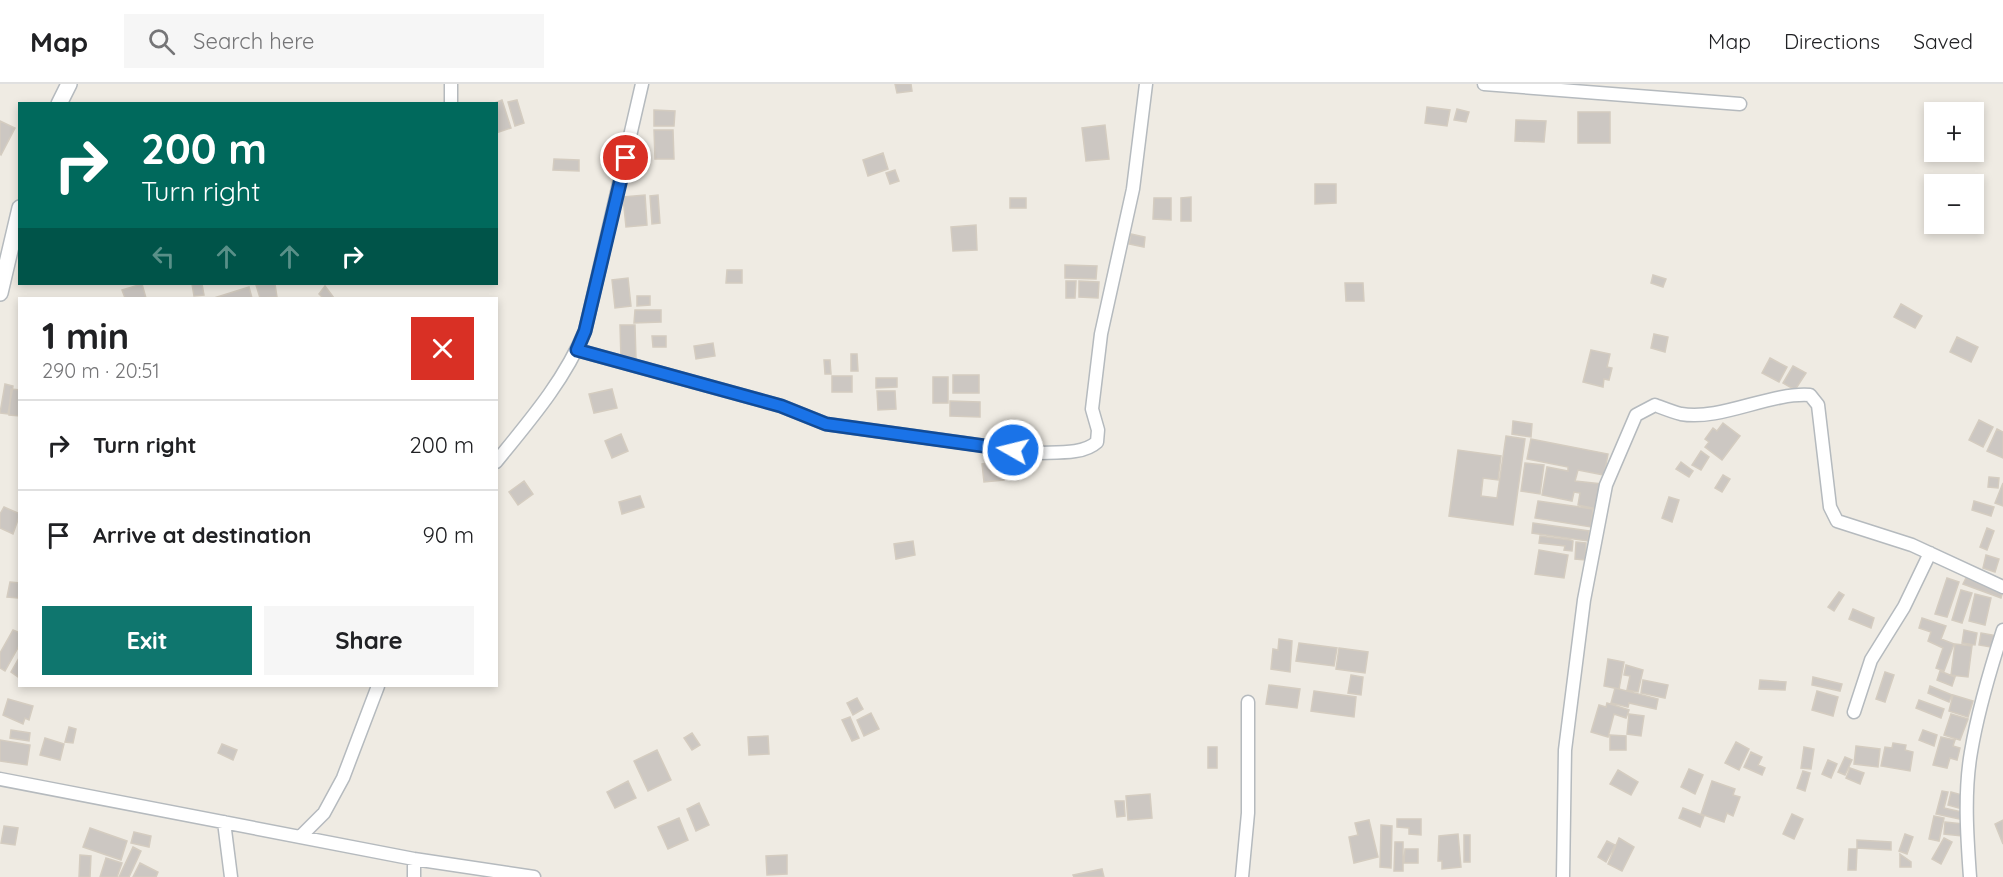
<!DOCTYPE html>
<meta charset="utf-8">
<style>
body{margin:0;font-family:Quicksand,sans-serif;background:#f6f6f6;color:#202124;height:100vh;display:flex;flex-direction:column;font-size:22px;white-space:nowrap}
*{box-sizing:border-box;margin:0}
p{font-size:20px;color:#757577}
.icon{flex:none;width:33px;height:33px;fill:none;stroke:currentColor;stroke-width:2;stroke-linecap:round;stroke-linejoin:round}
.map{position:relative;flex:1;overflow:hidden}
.panel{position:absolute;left:18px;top:213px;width:480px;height:390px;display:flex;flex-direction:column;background:#fff;border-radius:0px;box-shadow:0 3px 9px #0003}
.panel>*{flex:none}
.top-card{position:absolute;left:18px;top:18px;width:480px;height:183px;border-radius:0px;box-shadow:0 3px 9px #0003;background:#00695c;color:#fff;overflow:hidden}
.tools{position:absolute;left:1924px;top:18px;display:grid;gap:12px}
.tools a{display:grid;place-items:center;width:60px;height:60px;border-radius:0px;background:#fff;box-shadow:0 3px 9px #0003;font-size:30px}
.pin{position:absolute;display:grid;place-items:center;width:51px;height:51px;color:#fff;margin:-26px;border:3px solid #fff;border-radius:50%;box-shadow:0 2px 6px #0007}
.me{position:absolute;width:66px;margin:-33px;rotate:278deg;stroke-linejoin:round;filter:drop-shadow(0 0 4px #0008)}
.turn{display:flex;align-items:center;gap:21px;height:126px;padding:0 24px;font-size:27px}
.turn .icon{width:78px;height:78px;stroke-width:2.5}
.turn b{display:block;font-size:42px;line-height:51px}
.lanes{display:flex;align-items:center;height:57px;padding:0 24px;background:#0003;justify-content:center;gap:30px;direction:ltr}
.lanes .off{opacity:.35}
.round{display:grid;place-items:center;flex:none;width:63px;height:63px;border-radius:0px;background:#f6f6f6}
.overview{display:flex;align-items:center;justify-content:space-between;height:102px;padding:0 24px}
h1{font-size:36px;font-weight:800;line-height:45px}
.action{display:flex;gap:12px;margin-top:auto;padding:12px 24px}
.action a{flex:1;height:69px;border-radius:0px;background:#0f766e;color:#fff;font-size:24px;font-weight:800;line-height:69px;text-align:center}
.action a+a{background:#f6f6f6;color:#202124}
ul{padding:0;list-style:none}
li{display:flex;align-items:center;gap:18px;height:90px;padding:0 24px;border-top:2px solid #e0e0e0}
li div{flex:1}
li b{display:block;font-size:22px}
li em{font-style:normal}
header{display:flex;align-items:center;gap:36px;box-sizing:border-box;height:84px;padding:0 30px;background:#fff;border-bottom:2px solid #e0e0e0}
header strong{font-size:28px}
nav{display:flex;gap:33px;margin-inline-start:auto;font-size:21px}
.search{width:420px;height:54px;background:#f6f6f6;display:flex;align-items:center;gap:15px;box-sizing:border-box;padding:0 21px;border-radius:0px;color:#757577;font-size:22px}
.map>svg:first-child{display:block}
.building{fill:#ccc7c2;stroke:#d4ccc0;stroke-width:1.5}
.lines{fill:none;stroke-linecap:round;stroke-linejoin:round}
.minor-casing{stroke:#b5babe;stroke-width:15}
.tertiary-casing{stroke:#b5babe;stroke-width:18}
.minor{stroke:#fff;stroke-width:12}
.tertiary{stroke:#fff;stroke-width:15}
.route-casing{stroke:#114b97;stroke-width:15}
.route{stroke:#1a73e8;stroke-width:10}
</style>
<header>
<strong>Map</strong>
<div class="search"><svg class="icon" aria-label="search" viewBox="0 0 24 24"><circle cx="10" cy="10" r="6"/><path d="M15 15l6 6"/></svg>Search here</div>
<nav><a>Map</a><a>Directions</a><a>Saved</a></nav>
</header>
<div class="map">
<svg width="2003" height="793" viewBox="0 0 2003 793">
<rect width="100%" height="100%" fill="#efebe3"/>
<!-- building -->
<path class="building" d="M 895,0 L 911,0 L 912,7 L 897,9 Z
M 502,16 L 511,44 L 496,49 L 496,20 L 492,20 Z
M 517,16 L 524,39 L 515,42 L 508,18 Z
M 1427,23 L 1450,26 L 1447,42 L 1425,39 Z
M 1457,25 L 1469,28 L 1466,38 L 1454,36 Z
M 654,26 L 675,27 L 674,42 L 654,42 Z
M 1578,28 L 1610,28 L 1610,59 L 1578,59 Z
M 1516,36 L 1546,37 L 1544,58 L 1515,57 Z
M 0,37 L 15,44 L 1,71 L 0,70 Z
M 1105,41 L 1109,75 L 1086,77 L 1082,44 Z
M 654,46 L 673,46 L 674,75 L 655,75 Z
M 883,69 L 888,85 L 868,92 L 863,76 Z
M 554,75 L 579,76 L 579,87 L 553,86 Z
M 895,86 L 899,97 L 890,100 L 886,89 Z
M 1315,100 L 1336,100 L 1336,119 L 1315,120 Z
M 645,111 L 647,141 L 626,143 L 623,113 Z
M 658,111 L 660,139 L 652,140 L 650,112 Z
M 1191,113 L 1191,137 L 1181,137 L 1181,114 Z
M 1010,114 L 1026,114 L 1026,124 L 1010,124 Z
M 1154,114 L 1171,114 L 1171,136 L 1153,135 Z
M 976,141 L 977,166 L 953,167 L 951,143 Z
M 1131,150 L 1145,153 L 1144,163 L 1129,160 Z
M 1065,181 L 1097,182 L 1096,195 L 1065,194 Z
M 727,186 L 742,186 L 742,199 L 726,199 Z
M 1653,191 L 1666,195 L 1663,203 L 1651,199 Z
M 628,194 L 631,222 L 615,224 L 612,196 Z
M 1066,197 L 1076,197 L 1075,214 L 1066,214 Z
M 1079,197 L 1099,198 L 1098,214 L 1079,213 Z
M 1345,199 L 1363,199 L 1364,217 L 1346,217 Z
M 142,200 L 146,214 L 125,214 L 122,206 Z
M 192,200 L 202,200 L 204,211 L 194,212 Z
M 275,200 L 277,213 L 260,214 L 256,201 Z
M 325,202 L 334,214 L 323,214 L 319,210 Z
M 249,203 L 252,214 L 214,214 Z
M 637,212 L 650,212 L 650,221 L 637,222 Z
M 1901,220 L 1922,232 L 1915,244 L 1894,233 Z
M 635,226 L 661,226 L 661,238 L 634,239 Z
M 620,241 L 635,241 L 636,276 L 621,276 Z
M 1654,250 L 1668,253 L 1665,268 L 1651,264 Z
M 652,252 L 666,252 L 666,263 L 653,263 Z
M 1957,253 L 1978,263 L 1971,278 L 1950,268 Z
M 713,259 L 715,272 L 696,275 L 694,262 Z
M 1591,266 L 1610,270 L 1607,283 L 1612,284 L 1609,296 L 1604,295 L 1603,303 L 1583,298 Z
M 851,270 L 857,270 L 858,287 L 851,287 Z
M 1770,274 L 1787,283 L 1779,298 L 1762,289 Z
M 824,276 L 830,276 L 831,290 L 825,290 Z
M 1793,282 L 1806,289 L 1795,306 L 1783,299 Z
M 953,291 L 979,291 L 979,309 L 953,309 Z
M 832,292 L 852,292 L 852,308 L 832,308 Z
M 933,293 L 948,293 L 948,319 L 933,319 Z
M 876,294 L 897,294 L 897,303 L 876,304 Z
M 5,300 L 13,302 L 8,330 L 0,329 Z
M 11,305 L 20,306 L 20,332 L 9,331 Z
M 612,305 L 617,324 L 594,329 L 589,310 Z
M 877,307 L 895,307 L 896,325 L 878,326 Z
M 950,317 L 980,318 L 980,333 L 950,332 Z
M 1979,336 L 1993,343 L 1983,363 L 1969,356 Z
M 1513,337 L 1532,340 L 1531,353 L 1512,350 Z
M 1723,339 L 1740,352 L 1722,376 L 1705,363 L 1709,358 L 1705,355 L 1713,344 L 1717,347 Z
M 1997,345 L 2003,348 L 2003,374 L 1987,367 Z
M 621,350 L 628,367 L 612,374 L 605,357 Z
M 1506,352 L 1525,355 L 1513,441 L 1449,432 L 1458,366 L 1501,372 L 1498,396 L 1483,394 L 1481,412 L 1497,414 Z
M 1531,355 L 1608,370 L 1604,391 L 1578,386 L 1575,397 L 1602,400 L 1597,425 L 1578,421 L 1580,409 L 1574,408 L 1572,417 L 1542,411 L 1547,383 L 1568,387 L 1568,383 L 1527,375 Z
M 1701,367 L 1709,373 L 1701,386 L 1692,381 Z
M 1002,377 L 1004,396 L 984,398 L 982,380 Z
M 1681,378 L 1693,387 L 1689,393 L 1676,385 Z
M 1525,379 L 1544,381 L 1540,410 L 1521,407 Z
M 1723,391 L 1730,395 L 1722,408 L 1715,404 Z
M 1989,393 L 1999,394 L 1998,404 L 1988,403 Z
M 524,397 L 533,410 L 518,421 L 509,408 Z
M 2003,399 L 2003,422 L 1995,419 Z
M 640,412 L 644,423 L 622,430 L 619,418 Z
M 1669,413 L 1679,416 L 1672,438 L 1662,434 Z
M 1538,417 L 1593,425 L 1591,443 L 1535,434 Z
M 1974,417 L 1994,423 L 1991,432 L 1972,426 Z
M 4,423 L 20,430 L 13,450 L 0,444 L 0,430 Z
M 1533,439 L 1589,447 L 1588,457 L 1532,449 Z
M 1987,444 L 1994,447 L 1987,466 L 1980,463 Z
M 1540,452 L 1570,456 L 1573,457 L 1572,467 L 1564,466 L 1565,462 L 1539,459 Z
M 913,457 L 915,471 L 896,475 L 894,460 Z
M 1576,458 L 1586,459 L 1585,476 L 1575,475 Z
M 1539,466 L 1568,471 L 1564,494 L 1535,490 Z
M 1986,471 L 1999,475 L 1995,488 L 1983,484 Z
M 1947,494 L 1959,498 L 1947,533 L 1935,530 Z
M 1966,494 L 2003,507 L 2001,514 L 1963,500 Z
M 10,498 L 20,499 L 18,514 L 7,513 Z
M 1961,506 L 1972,509 L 1962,539 L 1952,536 Z
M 1839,508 L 1844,511 L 1834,527 L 1828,523 Z
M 1975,510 L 1991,514 L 1985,541 L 1969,537 Z
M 1853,525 L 1874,534 L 1871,544 L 1849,535 Z
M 1922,534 L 1946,542 L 1941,555 L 1954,560 L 1944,587 L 1936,584 L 1943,564 L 1928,557 L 1931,548 L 1919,544 Z
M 13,546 L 20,549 L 20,560 L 5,587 L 0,584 L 0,569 Z
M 1964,546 L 1977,549 L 1975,561 L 1962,559 Z
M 1981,549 L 1998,552 L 1996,564 L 1979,561 Z
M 1279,555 L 1292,557 L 1290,588 L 1271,585 L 1273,565 L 1278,566 Z
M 1299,559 L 1337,564 L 1334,582 L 1296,577 Z
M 1955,560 L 1972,562 L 1968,593 L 1951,591 Z
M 1339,564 L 1368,568 L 1365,589 L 1336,585 Z
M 20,572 L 20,590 L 18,593 L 11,588 Z
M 1608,575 L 1624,578 L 1619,605 L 1604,602 Z
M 1626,581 L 1643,586 L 1638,608 L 1627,606 L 1630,592 L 1624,591 Z
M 1940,587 L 1955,593 L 1952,602 L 1937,596 Z
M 1885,588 L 1894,591 L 1885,618 L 1876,615 Z
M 1351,591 L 1363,593 L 1361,611 L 1348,609 Z
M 1813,593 L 1842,600 L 1840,607 L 1812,601 Z
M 1643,596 L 1668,601 L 1665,614 L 1641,609 Z
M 1760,596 L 1786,598 L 1785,606 L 1759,605 Z
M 1269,601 L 1300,605 L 1297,624 L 1266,620 Z
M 1930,602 L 1952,611 L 1949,618 L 1928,609 Z
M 1615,604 L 1658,615 L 1656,625 L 1629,619 L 1628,623 L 1611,619 Z
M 1314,607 L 1356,613 L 1354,633 L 1311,627 Z
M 1817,607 L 1838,613 L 1833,632 L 1812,626 Z
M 1953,611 L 1973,617 L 1968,633 L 1949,627 Z
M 857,614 L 863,625 L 853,631 L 847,619 Z
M 8,615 L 33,622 L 29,636 L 25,634 L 23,640 L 3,631 Z
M 1919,616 L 1944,625 L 1941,634 L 1916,624 Z
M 1607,619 L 1629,626 L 1626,634 L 1614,630 L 1608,653 L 1591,648 L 1599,621 L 1606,623 Z
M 871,629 L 879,645 L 864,652 L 857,636 Z
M 1629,630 L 1644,632 L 1641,652 L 1627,650 Z
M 1951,630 L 1968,635 L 1960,656 L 1944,651 Z
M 850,633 L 859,654 L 852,657 L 842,636 Z
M 69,643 L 76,645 L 73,659 L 65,658 Z
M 11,646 L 30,649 L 29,657 L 10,654 Z
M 1923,646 L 1937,651 L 1934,662 L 1919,656 Z
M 692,649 L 700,661 L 692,666 L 684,654 Z
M 1610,651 L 1626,652 L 1626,666 L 1610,666 Z
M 768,652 L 769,670 L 749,671 L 748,653 Z
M 1941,653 L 1955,656 L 1953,662 L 1960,664 L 1957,676 L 1950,674 L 1947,684 L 1933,681 Z
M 45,654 L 64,660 L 60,676 L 40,671 Z
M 0,656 L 30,661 L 27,681 L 0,677 Z
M 1736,658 L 1749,665 L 1739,686 L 1725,679 Z
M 1893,659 L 1906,661 L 1905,666 L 1913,668 L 1910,687 L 1881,682 L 1885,663 L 1892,664 Z
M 222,660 L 237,666 L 233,676 L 218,669 Z
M 1856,662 L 1880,665 L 1878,683 L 1854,680 Z
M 1208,663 L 1217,663 L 1217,684 L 1208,684 Z
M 1804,663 L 1814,665 L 1811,685 L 1801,684 Z
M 657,666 L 671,696 L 648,707 L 634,677 Z
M 1751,668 L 1762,673 L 1758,681 L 1765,684 L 1762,691 L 1744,683 Z
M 1845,673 L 1852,676 L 1845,691 L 1838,688 Z
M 1828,676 L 1837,680 L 1831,694 L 1822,690 Z
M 1850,684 L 1864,689 L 1860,700 L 1846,694 Z
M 1689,685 L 1703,691 L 1695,710 L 1681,703 Z
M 1618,686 L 1638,698 L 1631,711 L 1610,700 Z
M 1803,687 L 1810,689 L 1805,707 L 1797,704 Z
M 628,697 L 636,714 L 615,724 L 607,708 Z
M 1712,697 L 1735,705 L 1733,711 L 1740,713 L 1733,732 L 1727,729 L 1724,738 L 1701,730 Z
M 1942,707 L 1948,708 L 1944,724 L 1962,728 L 1960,735 L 1936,730 Z
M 1951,708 L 1962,711 L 1959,724 L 1948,721 Z
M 1150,710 L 1152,734 L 1128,736 L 1126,712 Z
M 1115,717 L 1124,717 L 1125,732 L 1117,733 Z
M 699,719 L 709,741 L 696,747 L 687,725 Z
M 1683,724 L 1704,732 L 1700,743 L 1679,734 Z
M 1792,730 L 1803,735 L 1794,755 L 1783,750 Z
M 1934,732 L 1944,734 L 1939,757 L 1929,755 Z
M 679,734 L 688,756 L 668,765 L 658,743 Z
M 1397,735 L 1421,735 L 1421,751 L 1409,750 L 1409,744 L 1397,743 Z
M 1369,736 L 1378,773 L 1354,779 L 1349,753 L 1358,751 L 1355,739 Z
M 2003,736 L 2003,760 L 1995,740 Z
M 1945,738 L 1963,740 L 1962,752 L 1944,750 Z
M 1381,741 L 1392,742 L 1391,784 L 1380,783 Z
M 4,742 L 18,744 L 15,761 L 1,759 Z
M 90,744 L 127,757 L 121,776 L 83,763 Z
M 134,748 L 151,752 L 149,763 L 131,759 Z
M 1458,750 L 1461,783 L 1442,785 L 1442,777 L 1438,777 L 1439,752 Z
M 1905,750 L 1913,753 L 1907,770 L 1899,767 Z
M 1464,751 L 1470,751 L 1470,778 L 1464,778 Z
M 1619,754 L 1634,763 L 1622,787 L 1608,780 Z
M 1944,754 L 1952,758 L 1941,780 L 1932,775 Z
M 1857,756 L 1891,758 L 1891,766 L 1857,764 Z
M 1607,757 L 1615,761 L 1606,778 L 1598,773 Z
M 1395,758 L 1403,758 L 1403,787 L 1394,787 Z
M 133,763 L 141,767 L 129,793 L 119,793 Z
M 1405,765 L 1418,765 L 1418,779 L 1404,779 Z
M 1849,765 L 1857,765 L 1856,786 L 1848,786 Z
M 1900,770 L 1911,778 L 1911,783 L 1900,783 Z
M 80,771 L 91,772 L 90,793 L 79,793 Z
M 787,771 L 787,790 L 767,791 L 766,772 Z
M 106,774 L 122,779 L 117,793 L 100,793 Z
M 140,779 L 158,788 L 156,793 L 133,793 Z
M 1102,785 L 1104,793 L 1074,793 L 1073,791 Z"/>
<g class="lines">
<!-- minor casing -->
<g class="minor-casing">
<path id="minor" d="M 451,0 L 451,20
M 1484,0 L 1740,20
M 577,266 L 781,322 L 826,340 L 1036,369 C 1055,368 1083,371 1097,358 L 1098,346 L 1092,325 L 1101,250 L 1133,105 L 1146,0
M 496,378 C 531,335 564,297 585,247 L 642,0
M 1854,628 L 1871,576 L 1904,523 L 1930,469
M 0,695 L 414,775 L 534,793
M 224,738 L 231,793
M 300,753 L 324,729 L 343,694 L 378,602
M 414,793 L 414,775
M 1242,793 L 1248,729 L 1248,618
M 1563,793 L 1565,666 L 1584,516 L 1606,401 L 1636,331 L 1655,321 C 1663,324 1673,328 1681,330 C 1721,337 1770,308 1810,311 L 1818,321 L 1830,423 L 1837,437 L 1912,461 L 2003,503
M 1970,793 C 1967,752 1964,708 1971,668 C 1978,626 1990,586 2003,546"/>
</g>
<!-- tertiary casing -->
<g class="tertiary-casing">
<path id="tertiary" d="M 59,20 L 69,0
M 0,209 L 20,124"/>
</g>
<!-- minor -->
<use href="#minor" class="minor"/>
<!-- tertiary -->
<use href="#tertiary" class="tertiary"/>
</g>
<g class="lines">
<!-- route casing -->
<g class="route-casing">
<path id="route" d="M 626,74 L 585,247 L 577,266 L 781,322 L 826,340 L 1013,366"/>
</g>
<!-- route -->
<use href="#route" class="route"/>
</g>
</svg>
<div class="tools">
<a>+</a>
<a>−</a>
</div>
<div class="pin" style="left:626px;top:74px;background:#d93025"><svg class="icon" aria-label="arrive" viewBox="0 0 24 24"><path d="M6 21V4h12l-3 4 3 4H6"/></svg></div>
<svg class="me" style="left:1013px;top:366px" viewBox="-20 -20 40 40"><circle r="17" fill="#1a73e8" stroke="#fff" stroke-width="3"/><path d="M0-11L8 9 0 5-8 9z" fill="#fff"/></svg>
<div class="top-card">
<div class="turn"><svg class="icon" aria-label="right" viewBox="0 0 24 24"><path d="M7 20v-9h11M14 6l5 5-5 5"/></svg><div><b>200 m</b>Turn right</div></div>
<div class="lanes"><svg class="icon off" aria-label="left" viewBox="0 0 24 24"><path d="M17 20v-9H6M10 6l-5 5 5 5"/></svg><svg class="icon off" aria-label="ahead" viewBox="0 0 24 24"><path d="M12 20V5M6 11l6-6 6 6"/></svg><svg class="icon off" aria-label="ahead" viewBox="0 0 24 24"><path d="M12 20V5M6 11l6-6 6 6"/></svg><svg class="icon" aria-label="right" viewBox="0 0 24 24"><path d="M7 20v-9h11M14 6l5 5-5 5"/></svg></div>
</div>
<section class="panel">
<div class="overview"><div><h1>1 min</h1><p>290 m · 20:51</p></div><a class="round" style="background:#d93025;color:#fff"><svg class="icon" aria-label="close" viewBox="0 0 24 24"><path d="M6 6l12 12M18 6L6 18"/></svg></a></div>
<ul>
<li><svg class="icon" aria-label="right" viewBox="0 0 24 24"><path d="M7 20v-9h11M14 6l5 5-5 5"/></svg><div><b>Turn right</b></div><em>200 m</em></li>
<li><svg class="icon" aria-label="arrive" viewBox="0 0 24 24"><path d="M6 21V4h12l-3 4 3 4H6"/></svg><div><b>Arrive at destination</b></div><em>90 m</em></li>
</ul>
<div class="action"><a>Exit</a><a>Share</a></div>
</section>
</div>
